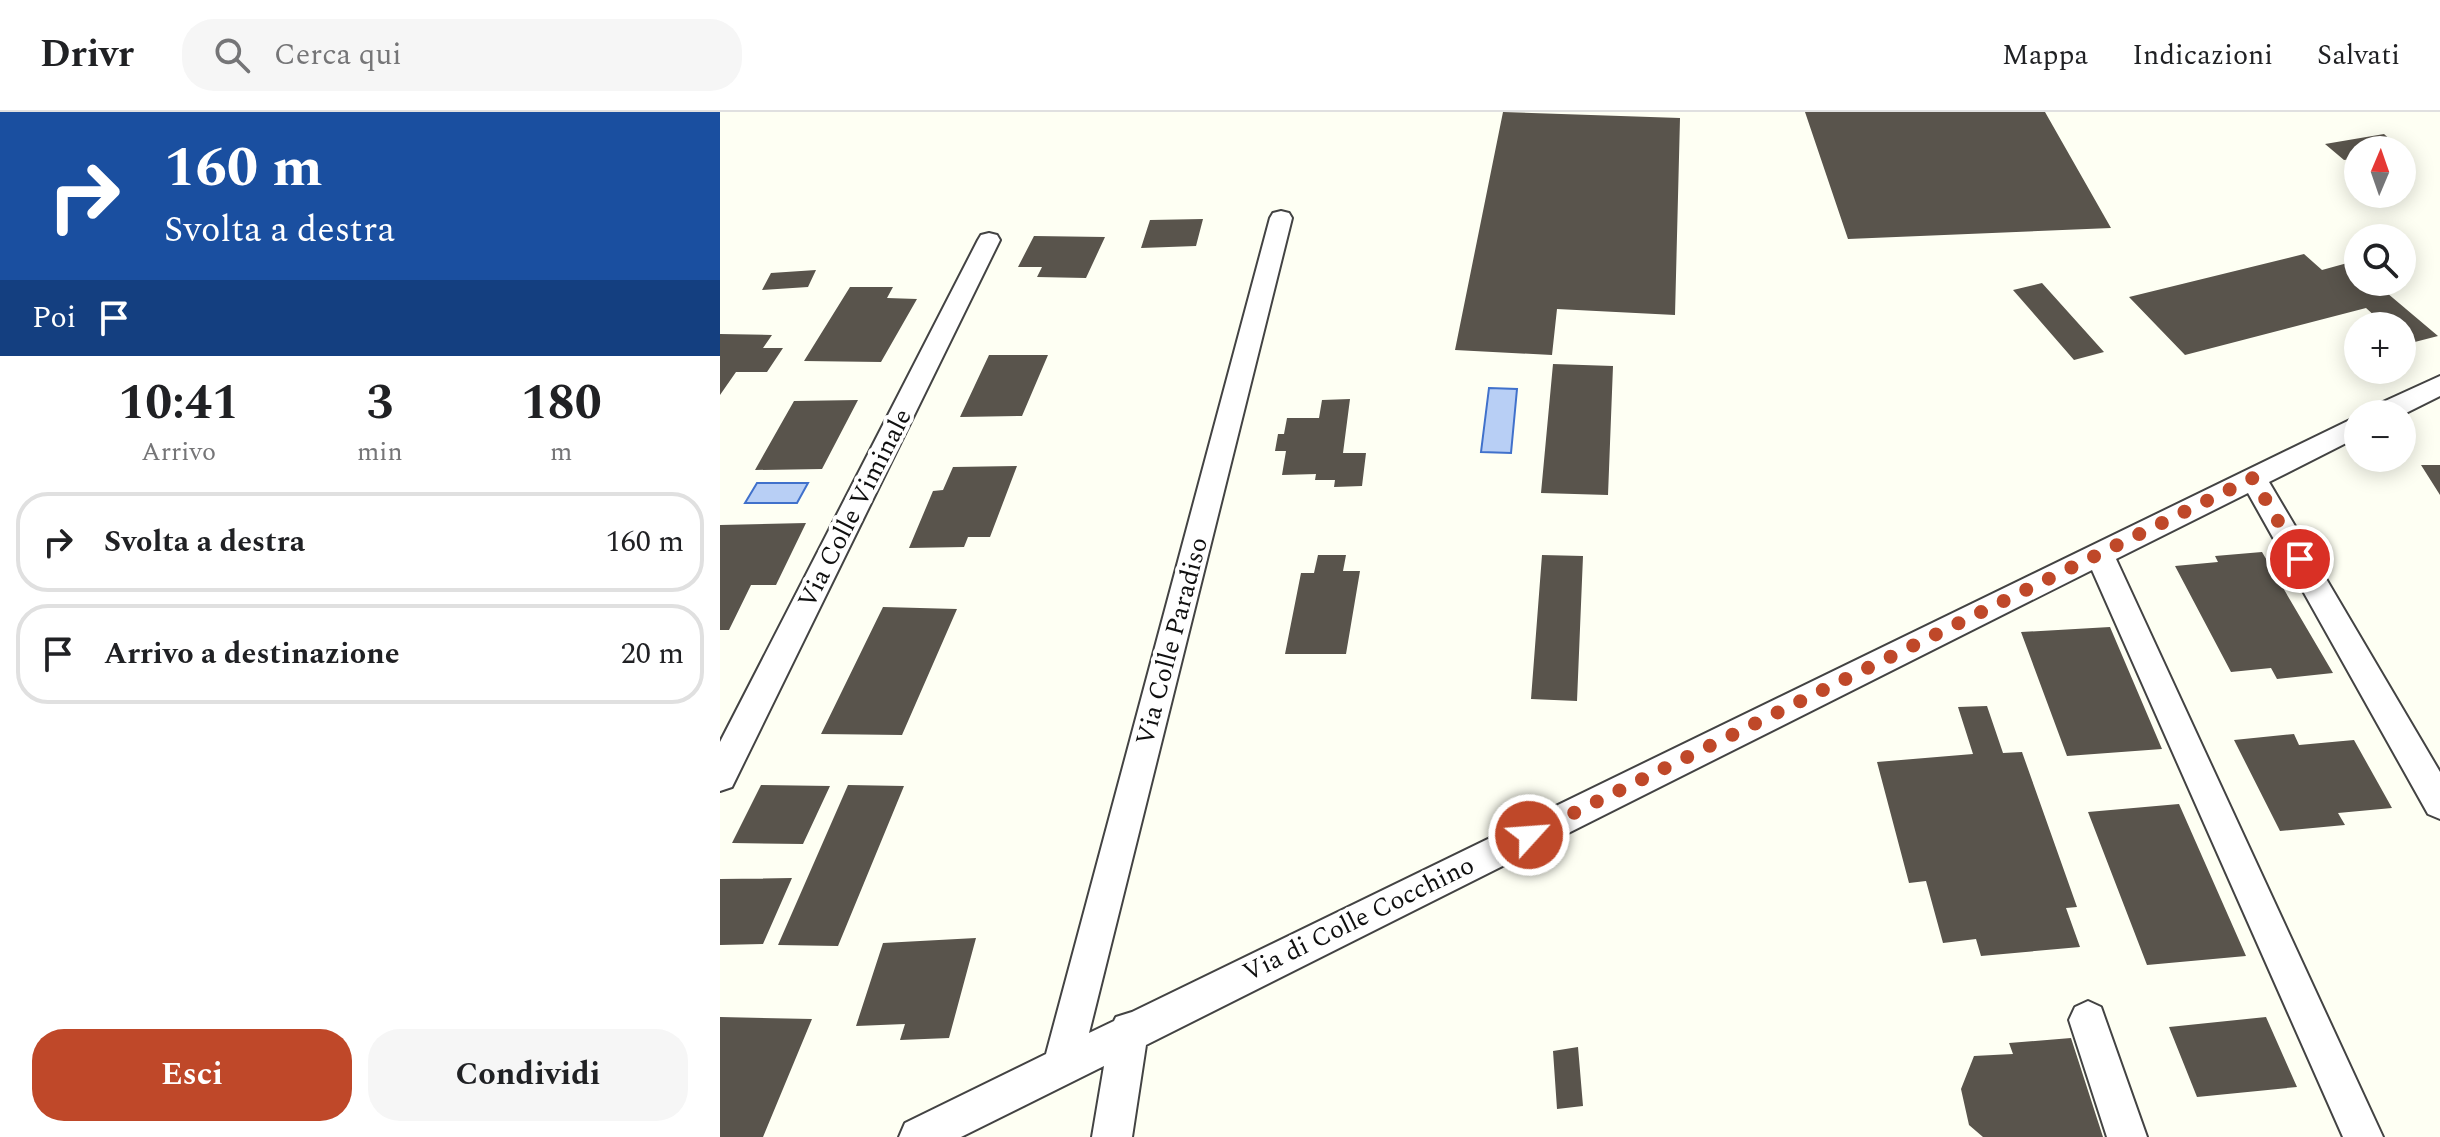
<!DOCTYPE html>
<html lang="it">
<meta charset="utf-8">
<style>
body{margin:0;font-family:Spectral,serif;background:#f6f6f6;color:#202124;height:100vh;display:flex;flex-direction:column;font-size:30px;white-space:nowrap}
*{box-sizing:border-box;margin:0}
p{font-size:26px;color:#757577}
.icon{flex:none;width:44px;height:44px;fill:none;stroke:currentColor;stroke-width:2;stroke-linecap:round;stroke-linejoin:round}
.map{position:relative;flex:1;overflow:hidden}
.panel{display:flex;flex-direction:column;background:#fff;width:720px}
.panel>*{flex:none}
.top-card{background:#1a4fa0;color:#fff;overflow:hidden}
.needle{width:52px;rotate:2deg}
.tools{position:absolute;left:1624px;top:24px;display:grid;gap:16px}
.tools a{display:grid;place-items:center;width:72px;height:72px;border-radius:50%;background:#fff;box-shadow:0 4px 20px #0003;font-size:40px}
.pin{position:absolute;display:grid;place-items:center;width:68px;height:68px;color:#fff;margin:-34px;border:4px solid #fff;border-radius:50%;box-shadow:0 2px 8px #0007}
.me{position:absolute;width:88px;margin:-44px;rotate:64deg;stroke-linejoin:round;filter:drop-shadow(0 0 6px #0008)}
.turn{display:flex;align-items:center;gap:28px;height:168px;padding:0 32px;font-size:36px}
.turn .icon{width:104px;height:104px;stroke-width:2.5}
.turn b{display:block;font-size:56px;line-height:68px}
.then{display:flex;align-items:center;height:76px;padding:0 32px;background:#0003;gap:16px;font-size:30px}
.eta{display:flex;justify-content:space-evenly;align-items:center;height:136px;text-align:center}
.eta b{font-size:48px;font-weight:700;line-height:56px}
.action{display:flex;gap:16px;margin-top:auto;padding:16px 32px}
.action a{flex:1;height:92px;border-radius:32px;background:#bf4829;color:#fff;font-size:32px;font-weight:700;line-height:92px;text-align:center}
.action a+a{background:#f6f6f6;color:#202124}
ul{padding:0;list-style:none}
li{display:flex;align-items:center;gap:24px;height:100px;margin:0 16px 12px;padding:0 16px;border:4px solid #e0e0e0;border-radius:32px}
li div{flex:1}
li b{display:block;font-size:30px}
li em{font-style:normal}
header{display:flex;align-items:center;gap:48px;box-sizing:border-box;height:112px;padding:0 40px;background:#fff;border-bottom:2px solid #e0e0e0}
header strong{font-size:38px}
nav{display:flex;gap:44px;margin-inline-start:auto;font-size:28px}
.search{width:560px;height:72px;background:#f6f6f6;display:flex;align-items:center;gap:20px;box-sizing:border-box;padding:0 28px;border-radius:32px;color:#757577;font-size:30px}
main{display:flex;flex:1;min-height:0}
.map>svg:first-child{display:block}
.water{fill:#b8cff5;stroke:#4071cb;stroke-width:2}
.building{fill:#59544c}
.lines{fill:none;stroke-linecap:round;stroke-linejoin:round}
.street-casing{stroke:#434343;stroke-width:4}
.street{fill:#fff;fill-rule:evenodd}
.route{stroke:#bf4829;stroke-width:14;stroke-dasharray:0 25.2}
.labels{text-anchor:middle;stroke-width:8;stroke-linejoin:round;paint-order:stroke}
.street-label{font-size:26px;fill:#101010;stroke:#fff}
</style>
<header>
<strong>Drivr</strong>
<div class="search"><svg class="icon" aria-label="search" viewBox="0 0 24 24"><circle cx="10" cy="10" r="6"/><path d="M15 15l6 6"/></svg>Cerca qui</div>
<nav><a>Mappa</a><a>Indicazioni</a><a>Salvati</a></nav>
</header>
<main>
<section class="panel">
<div class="top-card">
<div class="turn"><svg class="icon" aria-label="right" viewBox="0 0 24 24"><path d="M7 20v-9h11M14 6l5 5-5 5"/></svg><div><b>160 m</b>Svolta a destra</div></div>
<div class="then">Poi<svg class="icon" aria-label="arrive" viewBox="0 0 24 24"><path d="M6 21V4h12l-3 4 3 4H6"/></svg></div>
</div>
<div class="eta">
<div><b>10:41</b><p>Arrivo</p></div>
<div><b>3</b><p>min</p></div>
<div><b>180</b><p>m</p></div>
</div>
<ul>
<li><svg class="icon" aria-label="right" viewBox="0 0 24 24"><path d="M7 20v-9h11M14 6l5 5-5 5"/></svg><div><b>Svolta a destra</b></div><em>160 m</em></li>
<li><svg class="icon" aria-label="arrive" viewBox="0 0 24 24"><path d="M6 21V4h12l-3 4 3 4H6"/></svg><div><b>Arrivo a destinazione</b></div><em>20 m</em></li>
</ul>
<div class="action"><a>Esci</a><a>Condividi</a></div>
</section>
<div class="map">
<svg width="1720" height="1025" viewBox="0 0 1720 1025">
<rect width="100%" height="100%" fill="#fefff3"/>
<!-- water -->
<path class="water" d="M 769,276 L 797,277 L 791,341 L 761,340 Z
M 37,371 L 88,371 L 77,391 L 25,391 Z"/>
<!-- building -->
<path class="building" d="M 783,0 L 960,6 L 955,203 L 837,197 L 832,243 L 735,238 Z
M 1085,0 L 1325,0 L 1391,116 L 1128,127 Z
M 1664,22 L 1682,38 L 1638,38 L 1638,46 L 1624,48 L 1605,32 Z
M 483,107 L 476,134 L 421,136 L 430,108 Z
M 314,124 L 385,125 L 366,166 L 317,165 L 322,155 L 298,155 Z
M 1584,142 L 1602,158 L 1631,150 L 1638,156 L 1638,170 L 1654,170 L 1718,224 L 1687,232 L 1682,228 L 1682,214 L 1666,214 L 1646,196 L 1465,243 L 1409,185 Z
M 96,158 L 88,175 L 42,178 L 51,161 Z
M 1322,171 L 1384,240 L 1354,248 L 1293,178 Z
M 130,175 L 173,175 L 167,186 L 197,187 L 161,250 L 84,249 Z
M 0,222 L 52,223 L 43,236 L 63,236 L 47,260 L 16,260 L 0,283 Z
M 269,243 L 328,243 L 302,304 L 240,305 Z
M 833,252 L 893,254 L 888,383 L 821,381 Z
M 630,287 L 623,341 L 646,341 L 642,374 L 614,375 L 615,368 L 595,368 L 596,362 L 562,363 L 566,339 L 555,339 L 558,322 L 564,322 L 567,306 L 599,306 L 602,288 Z
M 138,288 L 102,357 L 35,358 L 74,289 Z
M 1701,353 L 1720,353 L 1720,383 Z
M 297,354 L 270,425 L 248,425 L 244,435 L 189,436 L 213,379 L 223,378 L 233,355 Z
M 86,411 L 56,473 L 31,473 L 9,518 L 0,518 L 0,413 Z
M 1542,440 L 1613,561 L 1557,567 L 1551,556 L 1511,560 L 1455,454 L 1498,450 L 1495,444 Z
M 598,443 L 626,443 L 623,459 L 640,459 L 626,542 L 565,542 L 581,461 L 594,461 Z
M 822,443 L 863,444 L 857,589 L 811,587 Z
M 163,495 L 237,497 L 182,623 L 101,622 Z
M 1390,515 L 1442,637 L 1347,644 L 1301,520 Z
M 1267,594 L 1283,641 L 1302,640 L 1357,795 L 1346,796 L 1360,835 L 1261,844 L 1256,827 L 1223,831 L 1206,769 L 1189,771 L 1157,650 L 1253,642 L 1238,595 Z
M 1574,622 L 1579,633 L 1634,628 L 1672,696 L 1618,701 L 1625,713 L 1560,719 L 1514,628 Z
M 41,673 L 110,674 L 83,732 L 12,731 Z
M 128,673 L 184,674 L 118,834 L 58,833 Z
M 1459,692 L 1526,844 L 1427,853 L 1368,700 Z
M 72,766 L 43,832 L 0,833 L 0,767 Z
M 256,826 L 229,926 L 180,928 L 185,912 L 136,914 L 163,831 Z
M 0,905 L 92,907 L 43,1025 L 0,1025 Z
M 1546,905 L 1577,975 L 1477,985 L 1449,915 Z
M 1351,926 L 1383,1025 L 1263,1025 L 1249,1013 L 1241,977 L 1254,944 L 1293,942 L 1289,931 Z
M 858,935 L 863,994 L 837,997 L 833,939 Z"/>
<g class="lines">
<!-- street casing -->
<g class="street-casing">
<path id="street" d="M 561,99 L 569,101 L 572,106 L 369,921 L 394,909 L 396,905 L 412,900 L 1638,304 L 1638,325 L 1549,370 L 1720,660 L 1720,707 L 1708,702 L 1528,381 L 1396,447 L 1663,1025 L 1623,1025 L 1372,458 L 426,933 L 412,1025 L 372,1025 L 384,954 L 241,1025 L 179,1025 L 185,1011 L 326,942 L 550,106 L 553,101 Z
M 269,121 L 277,123 L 280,128 L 12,675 L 0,679 L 0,630 L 258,128 L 261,123 Z
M 1720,264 L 1720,284 L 1682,303 L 1648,302 L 1652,295 Z
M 1368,889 L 1381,895 L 1427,1025 L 1387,1025 L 1349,908 L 1355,895 Z"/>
</g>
<!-- street -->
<use href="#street" class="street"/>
</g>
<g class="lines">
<!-- route -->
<path class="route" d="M 809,723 L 1533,366 L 1580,447"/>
</g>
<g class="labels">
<!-- street labels -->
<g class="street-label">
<text transform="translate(134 396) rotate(-63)" y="9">Via Colle Viminale</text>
<text transform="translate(451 529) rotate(-75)" y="9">Via Colle Paradiso</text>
<text transform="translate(638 806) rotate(-26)" y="9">Via di Colle Cocchino</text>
</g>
</g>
</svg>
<div class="tools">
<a><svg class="needle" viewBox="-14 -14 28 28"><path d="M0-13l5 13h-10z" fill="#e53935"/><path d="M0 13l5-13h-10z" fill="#757577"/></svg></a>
<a><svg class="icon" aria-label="search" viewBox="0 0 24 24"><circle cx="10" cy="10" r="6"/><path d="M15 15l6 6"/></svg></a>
<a>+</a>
<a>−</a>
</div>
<div class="pin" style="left:1580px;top:447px;background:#d93025"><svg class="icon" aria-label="arrive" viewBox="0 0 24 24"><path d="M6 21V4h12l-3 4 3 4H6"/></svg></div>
<svg class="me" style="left:809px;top:723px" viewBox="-20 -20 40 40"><circle r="17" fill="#bf4829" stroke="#fff" stroke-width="3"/><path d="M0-11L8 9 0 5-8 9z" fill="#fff"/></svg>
</div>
</main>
